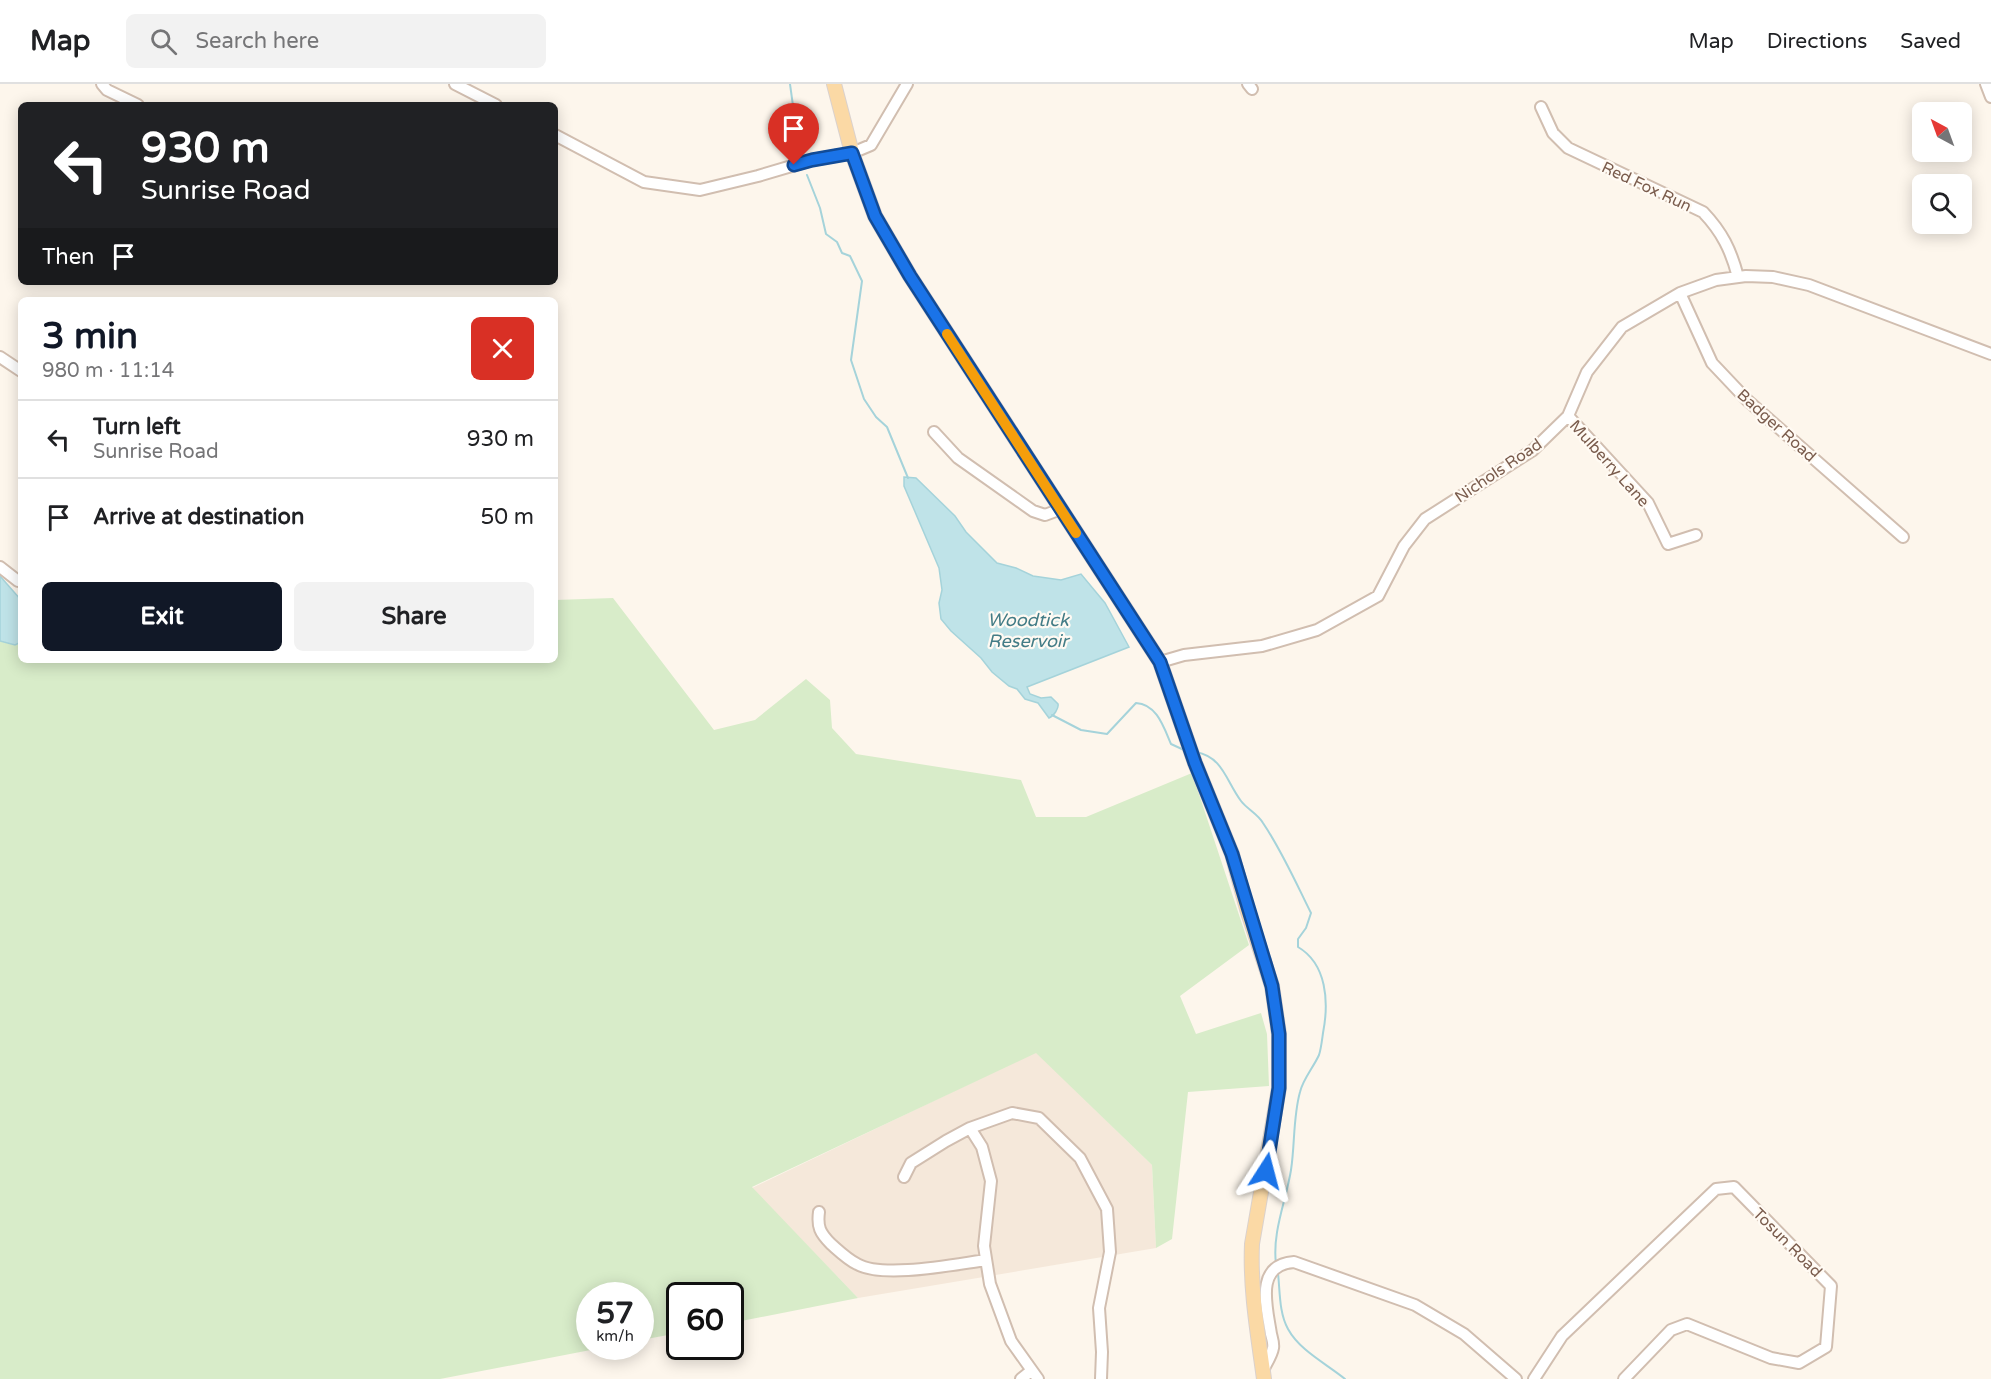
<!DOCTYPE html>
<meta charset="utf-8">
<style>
body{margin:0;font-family:"Varela Round",sans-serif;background:#f2f2f2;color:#202124;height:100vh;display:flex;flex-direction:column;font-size:22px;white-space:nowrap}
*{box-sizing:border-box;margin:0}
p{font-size:20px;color:#757577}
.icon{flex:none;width:33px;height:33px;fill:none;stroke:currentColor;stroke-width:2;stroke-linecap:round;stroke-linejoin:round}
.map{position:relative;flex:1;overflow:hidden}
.details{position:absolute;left:18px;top:213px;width:540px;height:366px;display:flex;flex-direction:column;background:#fff;border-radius:9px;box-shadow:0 3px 15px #0003}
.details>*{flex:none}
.banner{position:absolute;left:18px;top:18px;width:540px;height:183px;border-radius:9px;box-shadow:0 3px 15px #0003;background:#202124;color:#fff;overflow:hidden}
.needle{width:39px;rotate:319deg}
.tools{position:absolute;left:1912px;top:18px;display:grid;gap:12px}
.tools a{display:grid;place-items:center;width:60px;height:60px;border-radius:9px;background:#fff;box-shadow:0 3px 15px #0003;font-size:30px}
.speed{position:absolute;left:576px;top:1198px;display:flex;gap:12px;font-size:30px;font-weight:700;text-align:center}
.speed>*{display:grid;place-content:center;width:78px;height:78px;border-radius:50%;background:#fff;box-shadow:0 3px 15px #0003;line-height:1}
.speed small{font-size:15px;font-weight:400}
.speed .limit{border:3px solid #111;border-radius:9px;background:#fff;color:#111}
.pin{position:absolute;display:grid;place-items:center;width:51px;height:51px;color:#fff;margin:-62px -26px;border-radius:50% 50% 50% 0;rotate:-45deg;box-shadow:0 0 6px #0007}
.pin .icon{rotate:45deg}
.me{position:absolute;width:66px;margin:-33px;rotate:9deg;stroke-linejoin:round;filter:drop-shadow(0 0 4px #0008)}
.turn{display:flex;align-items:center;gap:21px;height:126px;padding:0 24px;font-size:27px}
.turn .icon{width:78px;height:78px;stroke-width:2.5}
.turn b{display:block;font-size:42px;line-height:51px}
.then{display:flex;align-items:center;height:57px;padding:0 24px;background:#0003;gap:12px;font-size:22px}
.round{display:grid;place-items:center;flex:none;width:63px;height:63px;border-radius:9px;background:#f2f2f2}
.overview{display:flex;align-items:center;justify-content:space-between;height:102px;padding:0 24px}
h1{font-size:36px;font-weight:700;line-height:45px;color:#111827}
.cta{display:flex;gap:12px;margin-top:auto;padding:12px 24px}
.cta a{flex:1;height:69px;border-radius:9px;background:#111827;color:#fff;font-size:24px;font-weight:700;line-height:69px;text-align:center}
.cta a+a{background:#f2f2f2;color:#202124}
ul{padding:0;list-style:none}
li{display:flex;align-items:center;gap:18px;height:78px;padding:0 24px;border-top:2px solid #e0e0e0}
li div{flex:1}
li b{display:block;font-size:22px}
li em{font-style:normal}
header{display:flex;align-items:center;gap:36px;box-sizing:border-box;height:84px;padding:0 30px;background:#fff;border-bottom:2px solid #e0e0e0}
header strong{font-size:28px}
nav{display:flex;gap:33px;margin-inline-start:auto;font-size:21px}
.search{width:420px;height:54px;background:#f2f2f2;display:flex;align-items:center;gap:15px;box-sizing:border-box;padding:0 21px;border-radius:9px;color:#757577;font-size:22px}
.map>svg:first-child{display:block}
.residential{fill:#f5e8da}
.green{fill:#d8ecc9}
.water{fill:#bfe3e8;stroke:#a5d3da;stroke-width:1.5}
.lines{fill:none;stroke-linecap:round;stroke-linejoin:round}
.stream{stroke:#a5d3da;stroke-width:2}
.minor-casing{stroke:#d1beb0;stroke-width:14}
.major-casing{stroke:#dad1cd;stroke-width:16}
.minor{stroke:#fff;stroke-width:10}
.major{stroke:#fbd9a5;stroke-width:14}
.route-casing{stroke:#114b97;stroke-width:15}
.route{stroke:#1a73e8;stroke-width:10}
.slow{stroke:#f59e0b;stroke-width:10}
.labels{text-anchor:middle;stroke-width:4.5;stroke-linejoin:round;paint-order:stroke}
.street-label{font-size:16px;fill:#7a5c4d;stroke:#fffaf3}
.water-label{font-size:18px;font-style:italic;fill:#437c86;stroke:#fffaf3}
</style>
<header>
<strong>Map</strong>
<div class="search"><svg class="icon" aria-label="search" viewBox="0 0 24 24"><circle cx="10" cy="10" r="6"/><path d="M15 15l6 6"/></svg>Search here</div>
<nav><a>Map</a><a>Directions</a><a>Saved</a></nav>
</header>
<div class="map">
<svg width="1991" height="1295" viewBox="0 0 1991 1295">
<rect width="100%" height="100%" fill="#fdf6ec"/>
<!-- residential -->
<path class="residential" d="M 1036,968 L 1152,1081 L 1156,1164 L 858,1214 L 752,1104 Z"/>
<!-- green -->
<path class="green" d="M 613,514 L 714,646 L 755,636 L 806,595 L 830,616 L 832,644 L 856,670 L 1021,696 L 1036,733 L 1086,733 L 1192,689 L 1249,861 L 1180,912 L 1196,950 L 1261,929 L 1267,950 L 1269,1002 L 1188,1008 L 1172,1155 L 1156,1164 L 1152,1081 L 1036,969 L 752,1103 L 858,1214 L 731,1239 L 730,1212 L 680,1212 L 679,1249 L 641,1256 L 640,1212 L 590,1212 L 590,1263 L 606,1263 L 440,1295 L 0,1295 L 0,557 L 15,561 L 21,558 L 21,576 L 555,576 L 555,516 Z"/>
<!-- water -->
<path class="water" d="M 904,393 L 916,394 L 955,432 L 966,448 L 997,479 L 1016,484 L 1033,492 L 1061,496 L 1081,490 L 1105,519 L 1129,563 L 1027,603 L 1030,610 L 1041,614 L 1051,613 L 1058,620 C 1059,624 1054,632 1049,634 L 1038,619 L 1025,615 L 1017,605 L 1009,602 L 992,588 L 981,574 L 951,547 L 941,535 L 939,519 L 942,506 L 939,484 L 904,402 Z
M 0,492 L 21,516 L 21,558 L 15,561 L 0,557 Z"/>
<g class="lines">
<!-- stream -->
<path class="stream" d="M 790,0 L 794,29 L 791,44 L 796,67
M 807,91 L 820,124 L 826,150 L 837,158 L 842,169 L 850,172 L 862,197 L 851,276 L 864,315 L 876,333 L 887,343 L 908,394
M 1052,631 L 1081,646 L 1107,650 L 1136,619 C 1157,620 1164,644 1171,660 L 1184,666
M 1196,668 C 1223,673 1226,697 1241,717 C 1247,725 1258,730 1263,739 C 1282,767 1296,799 1311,829 L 1306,844 L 1298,855 L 1298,863 C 1327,880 1329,918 1323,949 C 1322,956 1321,965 1319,971 C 1313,984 1303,995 1300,1008 C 1293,1033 1295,1060 1291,1086 C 1286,1117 1272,1148 1276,1180
M 1278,1189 C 1280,1207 1279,1229 1288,1245 C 1300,1267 1327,1280 1345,1295"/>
<!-- minor casing -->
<g class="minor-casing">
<path id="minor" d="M 102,0 L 107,6 L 138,21
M 455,0 L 496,21
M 1248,0 L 1252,5
M 1986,0 L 1991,13
M 1541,23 L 1553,49 L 1568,64 L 1703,128 C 1722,148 1731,166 1738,193
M 555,51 L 644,98 L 700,106 L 758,92 L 812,76 L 852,69 L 871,61 L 907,0
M 1680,209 L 1712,279 L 1747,316 L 1903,453
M 0,273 L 21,287
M 1568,332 L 1648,419 L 1668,460 L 1696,451
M 934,348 L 958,374 L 1033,427 L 1045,431 L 1061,425
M 0,483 L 18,497
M 1160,578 L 1184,571 L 1262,562 L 1317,546 L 1378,512 L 1404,462 L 1425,435 L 1533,366 L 1568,332 L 1587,288 L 1622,243 L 1680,209 L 1716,196 L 1746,192 L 1773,193 L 1809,201 L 1991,270
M 970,1044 L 982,1063 L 991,1097 L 984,1162 L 990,1200 L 1011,1257 L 1038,1295
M 904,1093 L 911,1079 L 946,1057 L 970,1044 L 1012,1029 L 1039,1034 L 1080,1074 L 1107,1125 L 1110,1168 L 1099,1224 L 1102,1268 L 1101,1295
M 819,1128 C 817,1143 820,1149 831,1160 C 839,1167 847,1175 857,1180 C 883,1195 956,1180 986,1176
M 1263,1286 C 1266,1280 1272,1271 1273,1264 C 1274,1260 1272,1254 1271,1250 C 1267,1223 1254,1181 1294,1178 L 1415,1221 L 1464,1250 L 1516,1295
M 1021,1295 L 1031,1287
M 1534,1295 L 1562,1252 L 1716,1105 L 1734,1103 L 1831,1202 L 1826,1263 L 1799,1279 L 1771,1274 L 1687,1240 L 1671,1246 L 1624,1295"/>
</g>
<!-- major casing -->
<g class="major-casing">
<path id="major" d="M 834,0 L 852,69 L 875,132 L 910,192 L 1160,578 L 1195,679 L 1232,770 L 1247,825 L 1272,902 L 1279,950 L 1279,1004 L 1252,1160 C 1250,1206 1258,1250 1264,1295"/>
</g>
<!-- minor -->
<use href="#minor" class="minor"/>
<!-- major -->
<use href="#major" class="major"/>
</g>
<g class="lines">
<!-- route casing -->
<g class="route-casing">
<path id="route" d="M 794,81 L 812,76 L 852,69 L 875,132 L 910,192 L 1160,578 L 1195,679 L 1232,770 L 1272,902 L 1279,950 L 1279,1004 L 1266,1087"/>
</g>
<!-- route -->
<use href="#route" class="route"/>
<!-- slow -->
<path class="slow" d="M 947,250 L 1076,449"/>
</g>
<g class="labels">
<!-- street labels -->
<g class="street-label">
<text transform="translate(1647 102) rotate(25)" y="6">Red Fox Run</text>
<text transform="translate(1777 341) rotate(42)" y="6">Badger Road</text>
<text transform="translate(1610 379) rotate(48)" y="6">Mulberry Lane</text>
<text transform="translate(1498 386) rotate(-34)" y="6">Nichols Road</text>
<text transform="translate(1788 1158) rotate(45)" y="6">Tosun Road</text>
</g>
<!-- water labels -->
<g class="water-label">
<text x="1028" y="542">Woodtick<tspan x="1028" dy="21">Reservoir</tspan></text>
</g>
</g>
</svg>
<div class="tools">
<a><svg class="needle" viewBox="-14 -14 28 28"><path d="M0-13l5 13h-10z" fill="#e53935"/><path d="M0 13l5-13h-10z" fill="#757577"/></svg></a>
<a><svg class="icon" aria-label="search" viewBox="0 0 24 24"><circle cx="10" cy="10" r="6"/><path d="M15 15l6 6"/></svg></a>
</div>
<div class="speed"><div>57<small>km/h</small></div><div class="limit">60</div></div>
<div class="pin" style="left:794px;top:81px;background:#d93025"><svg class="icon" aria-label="arrive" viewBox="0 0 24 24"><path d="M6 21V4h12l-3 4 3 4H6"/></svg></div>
<svg class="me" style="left:1266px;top:1087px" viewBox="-20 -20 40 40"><path d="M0-17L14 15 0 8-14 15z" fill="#1a73e8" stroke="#fff" stroke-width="4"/></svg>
<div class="banner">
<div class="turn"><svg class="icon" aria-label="left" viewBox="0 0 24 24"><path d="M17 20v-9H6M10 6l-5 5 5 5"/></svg><div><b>930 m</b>Sunrise Road</div></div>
<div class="then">Then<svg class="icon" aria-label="arrive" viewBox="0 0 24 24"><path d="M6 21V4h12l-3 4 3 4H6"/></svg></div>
</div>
<section class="details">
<div class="overview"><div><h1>3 min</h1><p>980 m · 11:14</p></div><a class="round" style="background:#d93025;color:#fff"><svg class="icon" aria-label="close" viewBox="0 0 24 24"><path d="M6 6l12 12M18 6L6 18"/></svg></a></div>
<ul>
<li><svg class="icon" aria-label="left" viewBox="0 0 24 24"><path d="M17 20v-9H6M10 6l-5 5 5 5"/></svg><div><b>Turn left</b><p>Sunrise Road</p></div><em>930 m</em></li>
<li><svg class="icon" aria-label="arrive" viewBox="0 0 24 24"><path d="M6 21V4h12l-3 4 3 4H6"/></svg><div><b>Arrive at destination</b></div><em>50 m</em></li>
</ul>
<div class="cta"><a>Exit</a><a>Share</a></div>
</section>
</div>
